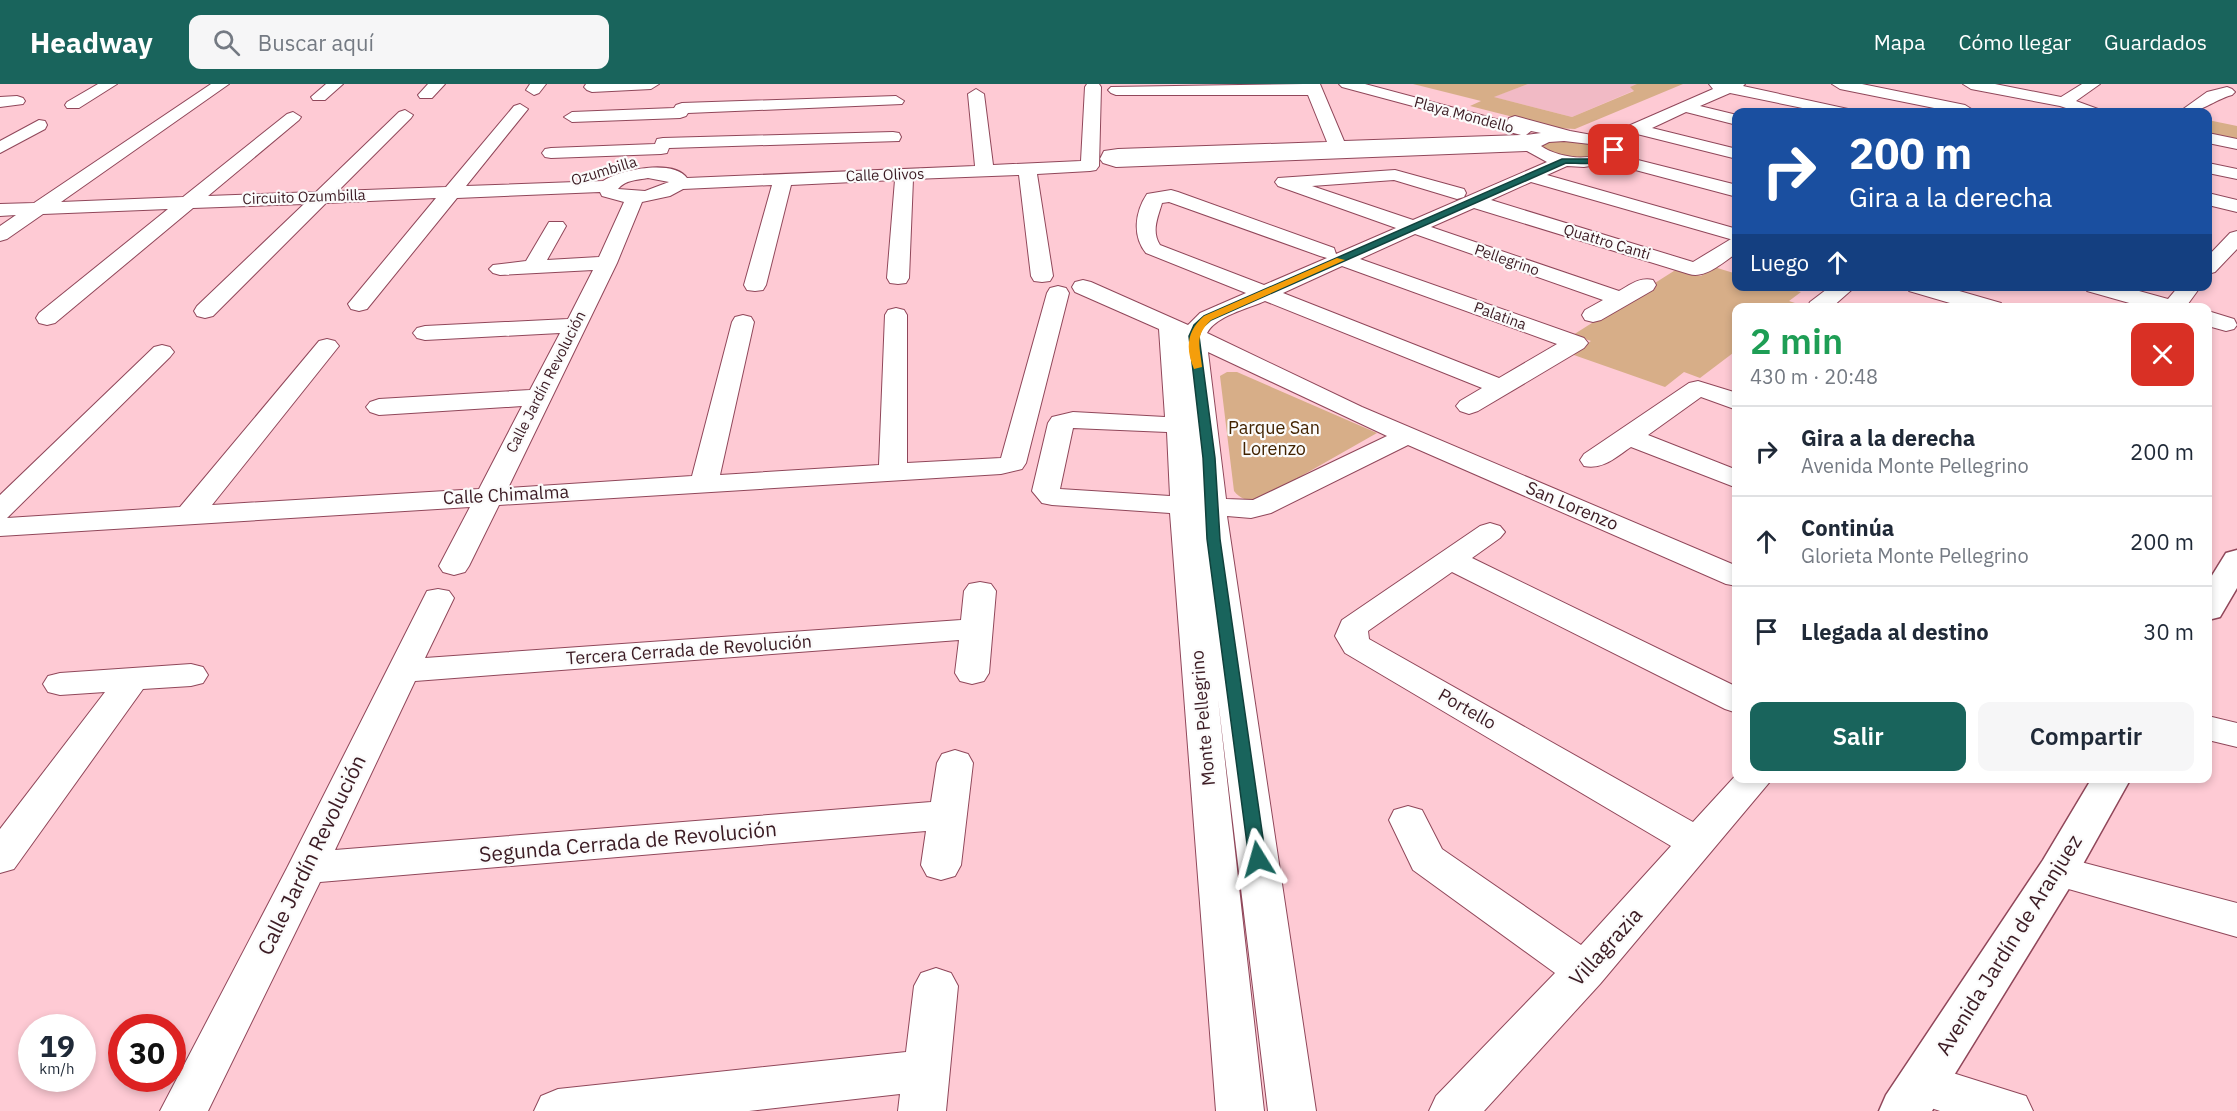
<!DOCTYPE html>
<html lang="es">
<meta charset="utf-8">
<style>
body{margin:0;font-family:"IBM Plex Sans",sans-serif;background:#f6f6f7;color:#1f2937;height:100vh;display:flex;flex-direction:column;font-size:22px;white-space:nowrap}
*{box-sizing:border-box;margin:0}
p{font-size:20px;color:#747a83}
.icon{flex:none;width:33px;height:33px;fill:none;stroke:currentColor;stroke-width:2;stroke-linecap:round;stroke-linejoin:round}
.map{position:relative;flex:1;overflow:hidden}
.sheet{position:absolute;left:1732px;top:219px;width:480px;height:480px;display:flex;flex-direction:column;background:#fff;border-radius:12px;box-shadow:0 3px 9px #0003}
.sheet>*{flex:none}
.banner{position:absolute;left:1732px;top:24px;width:480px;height:183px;border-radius:12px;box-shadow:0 3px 9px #0003;background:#1a4fa0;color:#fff;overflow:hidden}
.speed{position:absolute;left:18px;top:930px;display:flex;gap:12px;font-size:30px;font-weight:700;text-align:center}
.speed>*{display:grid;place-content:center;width:78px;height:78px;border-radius:50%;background:#fff;box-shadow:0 3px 9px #0003;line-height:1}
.speed small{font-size:15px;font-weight:400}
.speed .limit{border:9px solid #d22;background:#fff;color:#111}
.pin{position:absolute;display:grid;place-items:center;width:51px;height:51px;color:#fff;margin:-26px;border-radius:12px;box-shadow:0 3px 9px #0006}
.me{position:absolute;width:66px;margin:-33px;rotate:352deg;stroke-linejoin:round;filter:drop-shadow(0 0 4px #0008)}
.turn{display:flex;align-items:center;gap:21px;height:126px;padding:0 18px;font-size:27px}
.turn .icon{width:78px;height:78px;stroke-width:2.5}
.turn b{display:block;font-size:42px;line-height:51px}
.then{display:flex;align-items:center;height:57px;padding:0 18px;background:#0003;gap:12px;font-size:22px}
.round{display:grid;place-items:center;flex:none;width:63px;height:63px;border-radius:12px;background:#f6f6f7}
.headline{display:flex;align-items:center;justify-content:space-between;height:102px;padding:0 18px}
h1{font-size:36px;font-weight:600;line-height:45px;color:#1e9e55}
.button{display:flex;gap:12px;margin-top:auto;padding:12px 18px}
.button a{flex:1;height:69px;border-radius:12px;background:#19645c;color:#fff;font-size:24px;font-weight:600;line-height:69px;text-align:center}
.button a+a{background:#f6f6f7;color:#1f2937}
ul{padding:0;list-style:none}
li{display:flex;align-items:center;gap:18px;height:90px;padding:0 18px;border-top:2px solid #e0e1e3}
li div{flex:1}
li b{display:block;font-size:22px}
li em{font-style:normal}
header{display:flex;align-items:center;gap:36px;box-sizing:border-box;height:84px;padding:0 30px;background:#19645c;color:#fff}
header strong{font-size:28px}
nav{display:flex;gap:33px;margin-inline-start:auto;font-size:21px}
.search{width:420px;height:54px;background:#f6f6f7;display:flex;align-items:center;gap:15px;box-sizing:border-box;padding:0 21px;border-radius:12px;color:#747a83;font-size:22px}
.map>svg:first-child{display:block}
.built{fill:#f1bac5}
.green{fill:#d7ae88}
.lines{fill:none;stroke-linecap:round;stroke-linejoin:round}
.minor-casing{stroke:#90475a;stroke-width:2}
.tertiary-casing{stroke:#90475a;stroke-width:3}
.minor{fill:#fff;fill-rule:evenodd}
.tertiary{fill:#fff;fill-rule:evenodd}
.route{fill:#19645c;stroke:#10413c;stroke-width:1.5}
.slow{fill:#f59e0b}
.labels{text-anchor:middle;stroke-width:4.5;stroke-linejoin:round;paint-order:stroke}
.far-street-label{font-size:15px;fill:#3b1b23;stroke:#fbfbfb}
.park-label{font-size:18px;fill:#422300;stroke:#fbfbfb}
.street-label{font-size:18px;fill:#3b1b23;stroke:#fbfbfb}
.near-street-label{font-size:21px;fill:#3b1b23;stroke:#fbfbfb}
</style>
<header>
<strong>Headway</strong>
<div class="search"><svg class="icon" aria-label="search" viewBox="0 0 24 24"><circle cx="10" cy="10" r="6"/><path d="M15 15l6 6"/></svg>Buscar aquí</div>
<nav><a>Mapa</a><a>Cómo llegar</a><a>Guardados</a></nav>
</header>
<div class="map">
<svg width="2237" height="1027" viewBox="0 0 2237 1027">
<rect width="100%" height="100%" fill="#fecad4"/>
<!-- built -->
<path class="built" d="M 1528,0 L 1640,0 L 1631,3 L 1635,6 L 1572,33 L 1493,13 Z"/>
<!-- green -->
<path class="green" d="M 1413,0 L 1528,0 L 1494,13 L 1572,33 L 1634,7 L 1630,3 L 1637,0 L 1683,0 L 1575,45 L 1556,44 L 1470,22 L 1481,17 Z
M 2208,36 L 2237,42 L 2237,56 L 2208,51 Z
M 1551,54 L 1598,60 L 1605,69 C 1578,76 1565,75 1540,63 Z
M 1714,183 L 1737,190 L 1737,202 L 1780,203 L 1801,208 L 1789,217 L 1798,220 L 1794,223 L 1737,224 L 1737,266 L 1700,294 L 1684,288 L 1665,303 L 1571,270 L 1591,257 L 1573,251 L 1677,185 L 1701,192 Z
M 1227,288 L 1237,288 L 1377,349 L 1257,417 C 1247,416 1240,415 1234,407 L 1220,292 Z"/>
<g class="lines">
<!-- minor casing -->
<g class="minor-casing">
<path id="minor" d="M 98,0 L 117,0 L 79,24 L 67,24 L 65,21 L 67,18 Z
M 211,0 L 229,0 L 61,118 L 183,113 L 287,30 L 293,28 L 301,33 L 299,36 L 208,112 L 316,108 L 399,28 L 405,26 L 413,31 L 411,34 L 338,107 L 446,103 L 514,22 L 520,20 L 528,25 L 466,102 L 603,97 C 620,85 674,75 687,94 L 975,82 L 968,10 L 976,5 L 984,10 L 993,81 L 1081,77 L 1085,3 L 1087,0 L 1099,0 L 1101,3 L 1099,82 L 1096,86 L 1090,87 L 1037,90 L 1053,192 L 1050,197 L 1042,198 L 1034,197 L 1031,192 L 1019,91 L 913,95 L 909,194 L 906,199 L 898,200 L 890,199 L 887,194 L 895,96 L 791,101 L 766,201 L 763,206 L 755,207 L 747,206 L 744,201 L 772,101 L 683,105 L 670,112 L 642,118 L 617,179 L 508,404 L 692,392 L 732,238 L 735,233 L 743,231 L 751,233 L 754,238 L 720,391 L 879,381 L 885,231 L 888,226 L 896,224 L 904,226 L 907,231 L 907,379 L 1001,374 L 1047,209 L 1050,204 L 1058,202 L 1066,204 L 1069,209 L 1026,379 L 1022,385 L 1001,390 L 499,421 L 469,482 L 465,488 L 454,491 L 443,488 L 439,482 L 470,423 L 0,452 L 0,411 L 154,263 L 162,261 L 170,263 L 174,268 L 170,273 L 7,434 L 180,423 L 319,257 L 327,255 L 335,257 L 339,262 L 212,421 L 479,405 L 522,322 L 379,331 L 370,328 L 366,323 L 370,318 L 379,315 L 530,306 L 560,249 L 425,256 L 417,254 L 413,249 L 417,244 L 425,242 L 568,235 L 593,186 L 500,191 L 493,189 L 489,185 L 493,181 L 526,177 L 549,138 L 563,138 L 566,142 L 547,176 L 599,173 L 624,118 L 602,112 L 600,108 L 457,114 L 367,225 L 359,227 L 351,225 L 348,220 L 436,114 L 326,119 L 213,232 L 205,234 L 197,232 L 194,227 L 197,222 L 304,120 L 193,124 L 55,239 L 47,241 L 39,239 L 36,234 L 39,229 L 168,125 L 43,130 L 7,155 L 0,157 L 0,142 L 16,131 L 0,132 L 0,120 L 34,119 ZM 648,94 L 669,98 L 645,107 L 618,105 C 625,96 637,96 648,94 Z
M 326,0 L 343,0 L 325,16 L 313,16 L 311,13 Z
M 428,0 L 445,0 L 432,14 L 420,14 L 418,11 Z
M 530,0 L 546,0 L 539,9 L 534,11 L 526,6 Z
M 586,0 L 659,0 L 651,5 L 592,8 L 587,6 L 584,3 Z
M 1304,0 L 1320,0 L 1344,57 L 1521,51 L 1342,3 L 1339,0 L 1365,0 L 1507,38 L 1509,34 L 1515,32 L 1570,47 L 1603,53 L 1713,5 L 1709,0 L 1745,0 L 1743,2 L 1848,25 L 1850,28 L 1822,28 L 1730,9 L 1700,22 L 1737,31 L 1737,41 L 1686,28 L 1652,44 L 1737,65 L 1737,75 L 1637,50 L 1616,60 L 1622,72 L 1737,101 L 1737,113 L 1609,79 L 1584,83 L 1567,82 L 1547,91 L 1737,145 L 1737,169 C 1723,178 1706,195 1689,190 L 1474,124 L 1431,143 L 1619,207 C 1630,201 1639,193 1653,196 L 1656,201 L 1653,206 L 1601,236 L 1593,238 L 1585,236 L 1582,231 L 1585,226 L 1603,216 L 1415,150 L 1360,175 L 1584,254 L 1588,259 L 1584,264 L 1478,327 L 1469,330 L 1460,327 L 1456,322 L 1460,317 L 1482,304 L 1265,217 C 1247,225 1216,232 1207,249 L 1362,323 L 1737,482 L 1737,502 L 1726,500 L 1408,361 L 1271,429 L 1251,434 L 1227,432 L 1316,1027 L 1268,1027 L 1218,615 L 1264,1027 L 1216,1027 L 1170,429 L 1052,421 L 1042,419 L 1032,407 L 1048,339 L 1052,333 L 1073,328 L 1165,333 L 1159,245 L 1075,208 L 1072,203 L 1075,198 L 1083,196 L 1091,198 L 1188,241 L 1200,229 L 1246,209 L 1146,169 C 1132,152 1135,128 1147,110 L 1171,106 L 1178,108 L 1334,164 L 1336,170 L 1396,144 L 1278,102 L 1275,98 L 1278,94 L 1395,86 L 1464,105 L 1466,109 L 1464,113 L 1457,115 L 1394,96 L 1312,102 L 1413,136 L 1547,78 L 1527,67 L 1116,83 L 1103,79 L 1100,75 L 1104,67 L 1118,65 L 1327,58 L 1308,11 L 1116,11 L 1111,9 L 1108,6 L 1111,3 ZM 1531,47 L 1541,49 L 1526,51 ZM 1564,57 L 1590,60 L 1604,68 C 1587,78 1557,73 1541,62 L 1549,58 ZM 1531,98 L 1730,155 L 1731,155 L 1693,178 L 1491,116 ZM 1169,118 L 1320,172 L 1327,174 L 1264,201 L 1160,161 C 1151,147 1158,133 1162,119 ZM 1342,182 L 1557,260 L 1499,294 L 1283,209 ZM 1208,268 L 1387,352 L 1253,416 L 1226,415 ZM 1073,344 L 1167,348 L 1170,412 L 1060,405 Z
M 1832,0 L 1862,0 L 1965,21 L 1973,26 L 1971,28 L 1954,28 L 1840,5 Z
M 1963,0 L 1995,0 L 2061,13 L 2082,0 L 2100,0 L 2076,17 L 2098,25 L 2100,28 L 2078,28 L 2060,22 L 1971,5 Z
M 2227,3 L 2232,5 L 2235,8 L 2232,11 C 2211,17 2201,30 2179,28 L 2207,8 Z
M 17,12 L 23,14 L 25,17 L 23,20 L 0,23 L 0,13 Z
M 896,12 L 904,17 L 902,20 L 688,29 L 686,32 L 680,34 L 572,38 L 564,33 L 572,28 L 674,24 L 676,21 L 682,19 Z
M 39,36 L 45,37 L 47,41 L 45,45 L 0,69 L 0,57 Z
M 893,48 L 899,49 L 901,53 L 899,57 L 669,64 L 667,69 L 661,70 L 551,74 L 545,73 L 542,69 L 545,65 L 551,64 L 655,60 L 657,55 L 663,54 Z
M 2208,49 L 2237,55 L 2237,65 L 2208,59 Z
M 2208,79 L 2237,85 L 2237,95 L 2208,89 Z
M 2208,109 L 2237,116 L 2237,128 L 2208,121 Z
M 2237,147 L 2237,165 L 2215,188 L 2208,190 L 2208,172 L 2230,149 Z
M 1831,202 L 1856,202 L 1831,224 L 1807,224 L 1810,218 Z
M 1907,202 L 1942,202 L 2001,219 L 2004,224 L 1967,224 L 1909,207 Z
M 2085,202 L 2121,202 L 2168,215 L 2179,202 L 2201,202 L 2185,224 L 2147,224 L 2087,207 Z
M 2208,227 L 2234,235 L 2237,241 L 2234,245 L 2226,247 L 2208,242 Z
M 1698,297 L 1737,309 L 1737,326 L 1701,313 L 1648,351 L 1737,386 L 1737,404 L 1631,363 C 1616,373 1603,386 1584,382 L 1580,376 L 1584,370 L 1689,299 Z
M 1490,439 L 1500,442 L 1505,448 L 1500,454 L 1472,474 L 1737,603 L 1737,629 L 1725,625 L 1452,488 L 1368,547 L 1369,555 L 1693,738 L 1737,690 L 1737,694 L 1773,694 L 1600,900 L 1484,1027 L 1429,1027 L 1436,1012 L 1555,889 L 1413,786 L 1389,736 L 1394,726 L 1408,722 L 1422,726 L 1442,765 L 1581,861 L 1671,762 L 1345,569 L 1335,552 L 1342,536 L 1480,442 Z
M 980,498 L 991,500 L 996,507 L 989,589 L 984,597 L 972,600 L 960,597 L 955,589 L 959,556 L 415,597 L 335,766 L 931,718 L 937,679 L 942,670 L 955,666 L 968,670 L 973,679 L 961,781 L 955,792 L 941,796 L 927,792 L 921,781 L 926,747 L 320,798 L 208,1027 L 160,1027 L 287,784 L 427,507 L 438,505 L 449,507 L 454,514 L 425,574 L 961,536 L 964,507 L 969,500 Z
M 191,580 L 203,583 L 208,591 L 203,599 L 191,602 L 143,605 L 14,785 L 0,789 L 0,745 L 105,608 L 60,611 L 48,608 L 43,600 L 48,592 L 60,589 Z
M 2208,632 L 2237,639 L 2237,663 L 2208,656 Z
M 2058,772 L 2237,819 L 2237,853 L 2044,798 L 2038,787 L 2044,776 Z
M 936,884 L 951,889 L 958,902 L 946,1027 L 898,1027 L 900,1010 L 749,1027 L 534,1027 L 541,1012 L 558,1005 L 906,968 L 914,902 L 921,889 Z
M 1921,979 L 2026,1012 L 2033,1027 L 1940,1027 L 1904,1015 L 1898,1000 L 1904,985 Z"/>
</g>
<!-- tertiary casing -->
<g class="tertiary-casing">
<path id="tertiary" d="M 2237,466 L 2237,504 L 2220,533 L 2208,536 L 2208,498 L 2226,469 Z
M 2092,694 L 2131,694 L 2073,798 L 1932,1027 L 1879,1027 L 1886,1011 L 2043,776 Z"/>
</g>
<!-- minor -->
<use href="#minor" class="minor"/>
<!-- tertiary -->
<use href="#tertiary" class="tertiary"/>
</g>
<!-- route -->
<path class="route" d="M 1611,65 L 1617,66 L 1617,70 C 1605,83 1582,79 1566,79 L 1211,236 L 1202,244 L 1199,252 L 1215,374 L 1220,455 L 1266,775 L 1264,780 L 1258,782 L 1252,780 L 1249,775 L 1207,455 L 1203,374 L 1189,252 L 1194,241 L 1204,232 L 1562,75 L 1598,75 L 1607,72 Z"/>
<!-- slow -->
<path class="slow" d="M 1337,174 L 1345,176 L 1211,236 C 1194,252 1200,262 1202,283 L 1194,285 C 1185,264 1187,247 1204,232 Z"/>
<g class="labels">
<!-- far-street labels -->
<g class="far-street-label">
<text transform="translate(1464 31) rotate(15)" y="5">Playa Mondello</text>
<text transform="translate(604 87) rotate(-17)" y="5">Ozumbilla</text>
<text transform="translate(885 91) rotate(-2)" y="5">Calle Olivos</text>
<text transform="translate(304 113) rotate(-2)" y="5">Circuito Ozumbilla</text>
<text transform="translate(1607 158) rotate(17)" y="5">Quattro Canti</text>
<text transform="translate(1507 176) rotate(19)" y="5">Pellegrino</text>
<text transform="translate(1500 232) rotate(20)" y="5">Palatina</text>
<text transform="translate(546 298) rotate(-63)" y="5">Calle Jardín Revolución</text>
</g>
<!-- park labels -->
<g class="park-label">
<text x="1274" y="350">Parque San<tspan x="1274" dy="21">Lorenzo</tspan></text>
</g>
<!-- street labels -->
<g class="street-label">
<text transform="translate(506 411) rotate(-3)" y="6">Calle Chimalma</text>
<text transform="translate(1572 422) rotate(23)" y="6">San Lorenzo</text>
<text transform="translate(689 566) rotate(-4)" y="6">Tercera Cerrada de Revolución</text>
<text transform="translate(1467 625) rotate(30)" y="6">Portello</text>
<text transform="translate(1203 634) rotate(-95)" y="6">Monte Pellegrino</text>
</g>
<!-- near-street labels -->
<g class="near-street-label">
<text transform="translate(628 758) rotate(-5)" y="7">Segunda Cerrada de Revolución</text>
<text transform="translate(312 771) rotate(-64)" y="7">Calle Jardín Revolución</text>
<text transform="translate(2009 861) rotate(-58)" y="7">Avenida Jardín de Aranjuez</text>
<text transform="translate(1606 863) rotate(-48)" y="7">Villagrazia</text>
</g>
</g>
</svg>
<div class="speed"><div>19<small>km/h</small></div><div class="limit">30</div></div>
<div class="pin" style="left:1614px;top:66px;background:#d93025"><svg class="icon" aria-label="arrive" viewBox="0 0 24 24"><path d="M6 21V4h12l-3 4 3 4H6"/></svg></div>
<svg class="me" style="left:1258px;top:775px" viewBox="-20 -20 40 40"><path d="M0-17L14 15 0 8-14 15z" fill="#19645c" stroke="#fff" stroke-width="4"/></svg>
<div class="banner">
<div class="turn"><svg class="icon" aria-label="right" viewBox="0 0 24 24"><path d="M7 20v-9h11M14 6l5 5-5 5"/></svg><div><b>200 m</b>Gira a la derecha</div></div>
<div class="then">Luego<svg class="icon" aria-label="ahead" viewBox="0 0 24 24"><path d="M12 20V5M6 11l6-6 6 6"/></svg></div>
</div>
<section class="sheet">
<div class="headline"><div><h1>2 min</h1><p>430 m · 20:48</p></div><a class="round" style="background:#d93025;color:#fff"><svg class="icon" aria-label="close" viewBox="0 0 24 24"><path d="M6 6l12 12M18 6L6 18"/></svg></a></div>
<ul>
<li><svg class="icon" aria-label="right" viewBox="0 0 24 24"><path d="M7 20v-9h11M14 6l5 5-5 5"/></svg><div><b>Gira a la derecha</b><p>Avenida Monte Pellegrino</p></div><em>200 m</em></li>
<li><svg class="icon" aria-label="ahead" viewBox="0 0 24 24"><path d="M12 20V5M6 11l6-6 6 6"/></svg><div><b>Continúa</b><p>Glorieta Monte Pellegrino</p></div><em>200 m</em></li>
<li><svg class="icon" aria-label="arrive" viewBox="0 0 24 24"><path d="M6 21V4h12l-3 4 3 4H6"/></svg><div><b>Llegada al destino</b></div><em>30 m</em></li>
</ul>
<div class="button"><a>Salir</a><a>Compartir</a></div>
</section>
</div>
